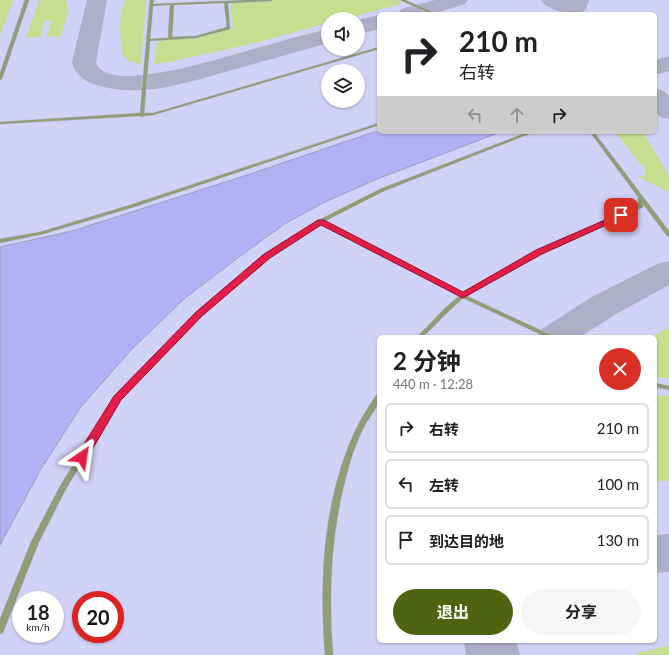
<!DOCTYPE html>
<html lang="zh">
<meta charset="utf-8">
<style>
body{margin:0;font-family:Lato,"Noto Sans SC",sans-serif;background:#f6f6f6;color:#202124;height:100vh;display:flex;flex-direction:column;font-size:15px;white-space:nowrap}
*{box-sizing:border-box;margin:0}
p{font-size:13px;color:#757577}
.icon{flex:none;width:22px;height:22px;fill:none;stroke:currentColor;stroke-width:2;stroke-linecap:round;stroke-linejoin:round}
.map{position:relative;flex:1;overflow:hidden}
.panel{position:absolute;left:377px;top:335px;width:280px;height:308px;display:flex;flex-direction:column;background:#fff;border-radius:6px;box-shadow:0 1px 3px #0004}
.panel>*{flex:none}
.banner{position:absolute;left:377px;top:12px;width:280px;height:122px;border-radius:6px;box-shadow:0 1px 3px #0004;background:#fff;color:#202124;overflow:hidden}
.controls{position:absolute;left:321px;top:12px;display:grid;gap:8px}
.controls a{display:grid;place-items:center;width:44px;height:44px;border-radius:50%;background:#fff;box-shadow:0 1px 3px #0004;font-size:20px}
.speed{position:absolute;left:12px;top:591px;display:flex;gap:8px;font-size:20px;font-weight:700;text-align:center}
.speed>*{display:grid;place-content:center;width:52px;height:52px;border-radius:50%;background:#fff;box-shadow:0 1px 3px #0004;line-height:1}
.speed small{font-size:10px;font-weight:400}
.speed .limit{border:6px solid #d22;background:#fff;color:#111}
.pin{position:absolute;display:grid;place-items:center;width:34px;height:34px;color:#fff;margin:-17px;border-radius:8px;box-shadow:0 2px 6px #0006}
.me{position:absolute;width:44px;margin:-22px;rotate:32deg;stroke-linejoin:round;filter:drop-shadow(0 0 3px #0008)}
.turn{display:flex;align-items:center;gap:14px;height:84px;padding:0 16px;font-size:18px}
.turn .icon{width:52px;height:52px;stroke-width:2.5}
.turn b{display:block;font-size:28px;line-height:34px}
.lanes{display:flex;align-items:center;height:38px;padding:0 16px;background:#0003;justify-content:center;gap:20px;direction:ltr}
.lanes .off{opacity:.35}
.round{display:grid;place-items:center;flex:none;width:42px;height:42px;border-radius:21px;background:#f6f6f6}
.head{display:flex;align-items:center;justify-content:space-between;height:68px;padding:0 16px}
h1{font-size:24px;font-weight:700;line-height:30px}
.action{display:flex;gap:8px;margin-top:auto;padding:8px 16px}
.action a{flex:1;height:46px;border-radius:24px;background:#4e6411;color:#fff;font-size:16px;font-weight:700;line-height:46px;text-align:center}
.action a+a{background:#f6f6f6;color:#202124}
ul{padding:0;list-style:none}
li{display:flex;align-items:center;gap:12px;height:50px;margin:0 8px 6px;padding:0 8px;border:2px solid #e0e0e0;border-radius:6px}
li div{flex:1}
li b{display:block;font-size:15px}
li em{font-style:normal}
.map>svg:first-child{display:block}
.built{fill:#d1d2f7;fill-rule:evenodd}
.green{fill:#c4df8f}
.lines{fill:none;stroke-linecap:round;stroke-linejoin:round}
.taxiway{fill:#aeaec7;fill-rule:evenodd}
.building{fill:#b2b1f5;stroke:#9c9db9}
.service-casing{stroke:#bcbcd7;stroke-width:1}
.service{fill:#8f9d78;fill-rule:evenodd}
.route{fill:#e11d48;stroke:#92132f}
</style>
<div class="map">
<svg width="669" height="655" viewBox="0 0 669 655">
<rect width="100%" height="100%" fill="#dedffd"/>
<!-- built -->
<path class="built" d="M 0,0 L 669,0 L 669,655 L 0,655 ZM 379,14 L 655,14 L 655,132 L 379,132 ZM 328,19 L 358,19 L 358,49 L 328,49 ZM 328,71 L 358,71 L 358,101 L 328,101 ZM 379,337 L 655,337 L 655,641 L 379,641 ZM 21,600 L 55,600 L 55,634 L 21,634 ZM 81,600 L 115,600 L 115,634 L 81,634 Z"/>
<!-- green -->
<path class="green" d="M 0,0 L 14,0 L 0,35 Z
M 39,0 L 66,0 L 68,12 L 61,36 L 47,37 L 51,21 L 44,21 L 40,37 L 26,38 Z
M 125,0 L 146,0 L 141,64 L 129,61 L 122,54 C 121,35 117,17 125,0 Z
M 275,0 L 397,0 L 404,3 L 344,19 L 328,19 L 328,23 L 259,42 L 170,62 L 154,64 L 157,41 L 199,37 L 233,28 L 231,2 Z
M 615,132 L 643,132 L 669,176 L 669,192 L 638,177 L 646,175 L 644,171 L 646,171 Z
M 669,326 L 669,378 L 655,378 L 654,337 Z
M 655,394 L 660,396 L 669,395 L 669,481 L 655,481 Z
M 669,646 L 669,655 L 637,655 L 638,653 Z"/>
<g class="lines">
<!-- taxiway -->
<path class="taxiway" d="M 87,0 L 107,0 L 96,62 C 104,96 220,58 243,52 C 271,44 299,36 328,29 L 328,43 C 300,51 271,59 243,67 C 197,79 148,99 100,86 C 88,83 75,76 72,62 Z
M 435,0 L 468,0 L 465,4 L 432,14 L 398,14 L 401,9 Z
M 541,0 L 589,0 L 586,9 L 580,14 C 568,14 548,11 541,0 Z
M 379,15 L 379,29 L 358,34 L 358,20 Z
M 669,56 L 669,71 L 655,75 L 655,60 Z
M 655,88 L 664,91 L 669,96 L 669,119 L 660,117 L 655,111 Z
M 669,261 L 669,285 L 616,314 L 580,337 L 536,337 L 542,329 L 590,298 L 657,264 Z
M 669,534 L 669,572 L 655,573 L 655,535 Z
M 464,641 L 516,641 L 520,655 L 466,655 Z"/>
</g>
<!-- building -->
<path class="building" d="M 374,132 L 498,133 L 377,179 L 325,202 L 286,223 L 239,257 L 184,299 L 132,349 L 80,408 L 41,469 L 0,545 L 0,247 L 72,231 L 241,177 Z"/>
<g class="lines">
<!-- service casing -->
<g class="service-casing">
<path id="service" d="M 25,0 L 29,0 L 2,79 L 0,80 L 0,73 Z
M 150,0 L 154,0 L 153,4 L 248,0 L 273,0 L 271,1 L 228,3 L 230,29 L 196,38 L 150,41 L 144,113 L 153,113 L 379,47 L 379,49 L 153,115 L 144,116 L 142,117 L 140,116 L 0,124 L 0,122 L 140,113 ZM 224,3 L 227,27 L 196,36 L 172,37 L 174,5 ZM 170,5 L 168,38 L 150,39 L 153,6 Z
M 400,0 L 405,0 L 437,14 L 432,14 Z
M 379,123 L 379,125 L 134,207 L 43,234 L 0,243 L 0,239 L 40,232 L 130,205 Z
M 528,132 L 534,132 L 384,191 L 325,221 L 462,293 C 518,258 579,233 638,205 L 638,197 L 590,132 L 594,132 L 669,231 L 669,237 L 667,236 L 643,204 L 643,207 C 583,235 523,260 467,296 L 553,336 L 554,337 L 546,337 L 463,298 L 449,311 L 423,337 L 417,337 L 445,308 L 459,296 L 321,223 L 269,257 L 201,315 L 120,399 L 66,489 L 39,542 L 4,630 L 3,633 L 0,634 L 0,619 L 31,542 L 60,486 L 116,396 L 197,313 L 265,255 L 319,220 L 380,189 Z
M 655,383 L 669,386 L 669,390 L 655,387 Z
M 377,394 L 379,394 C 379,397 379,400 378,403 C 375,412 367,420 363,429 C 358,440 353,451 350,463 C 331,526 328,590 333,655 L 325,655 C 319,580 323,501 355,431 C 361,418 369,406 377,394 Z"/>
</g>
<!-- service -->
<use href="#service" class="service"/>
</g>
<!-- route -->
<path class="route" d="M 621,213 L 625,215 L 624,217 L 542,254 L 463,298 L 321,225 L 270,258 L 202,316 L 121,400 L 86,460 L 82,461 L 76,457 L 114,396 L 196,312 L 264,254 L 318,220 L 324,220 L 463,292 L 536,250 Z"/>
</svg>
<div class="controls">
<a><svg class="icon" aria-label="sound" viewBox="0 0 24 24"><path d="M4 9h4l5-4v14l-5-4H4zM17 9q2 3 0 6"/></svg></a>
<a><svg class="icon" aria-label="layers" viewBox="0 0 24 24"><path d="M12 4l9 5-9 5-9-5zM3 14l9 5 9-5"/></svg></a>
</div>
<div class="speed"><div>18<small>km/h</small></div><div class="limit">20</div></div>
<div class="pin" style="left:621px;top:215px;background:#d93025"><svg class="icon" aria-label="arrive" viewBox="0 0 24 24"><path d="M6 21V4h12l-3 4 3 4H6"/></svg></div>
<svg class="me" style="left:82px;top:457px" viewBox="-20 -20 40 40"><path d="M0-17L14 15 0 8-14 15z" fill="#e11d48" stroke="#fff" stroke-width="4"/></svg>
<div class="banner">
<div class="turn"><svg class="icon" aria-label="right" viewBox="0 0 24 24"><path d="M7 20v-9h11M14 6l5 5-5 5"/></svg><div><b>210 m</b>右转</div></div>
<div class="lanes"><svg class="icon off" aria-label="left" viewBox="0 0 24 24"><path d="M17 20v-9H6M10 6l-5 5 5 5"/></svg><svg class="icon off" aria-label="ahead" viewBox="0 0 24 24"><path d="M12 20V5M6 11l6-6 6 6"/></svg><svg class="icon" aria-label="right" viewBox="0 0 24 24"><path d="M7 20v-9h11M14 6l5 5-5 5"/></svg></div>
</div>
<section class="panel">
<div class="head"><div><h1>2 分钟</h1><p>440 m · 12:28</p></div><a class="round" style="background:#d93025;color:#fff"><svg class="icon" aria-label="close" viewBox="0 0 24 24"><path d="M6 6l12 12M18 6L6 18"/></svg></a></div>
<ul>
<li><svg class="icon" aria-label="right" viewBox="0 0 24 24"><path d="M7 20v-9h11M14 6l5 5-5 5"/></svg><div><b>右转</b></div><em>210 m</em></li>
<li><svg class="icon" aria-label="left" viewBox="0 0 24 24"><path d="M17 20v-9H6M10 6l-5 5 5 5"/></svg><div><b>左转</b></div><em>100 m</em></li>
<li><svg class="icon" aria-label="arrive" viewBox="0 0 24 24"><path d="M6 21V4h12l-3 4 3 4H6"/></svg><div><b>到达目的地</b></div><em>130 m</em></li>
</ul>
<div class="action"><a>退出</a><a>分享</a></div>
</section>
</div>
